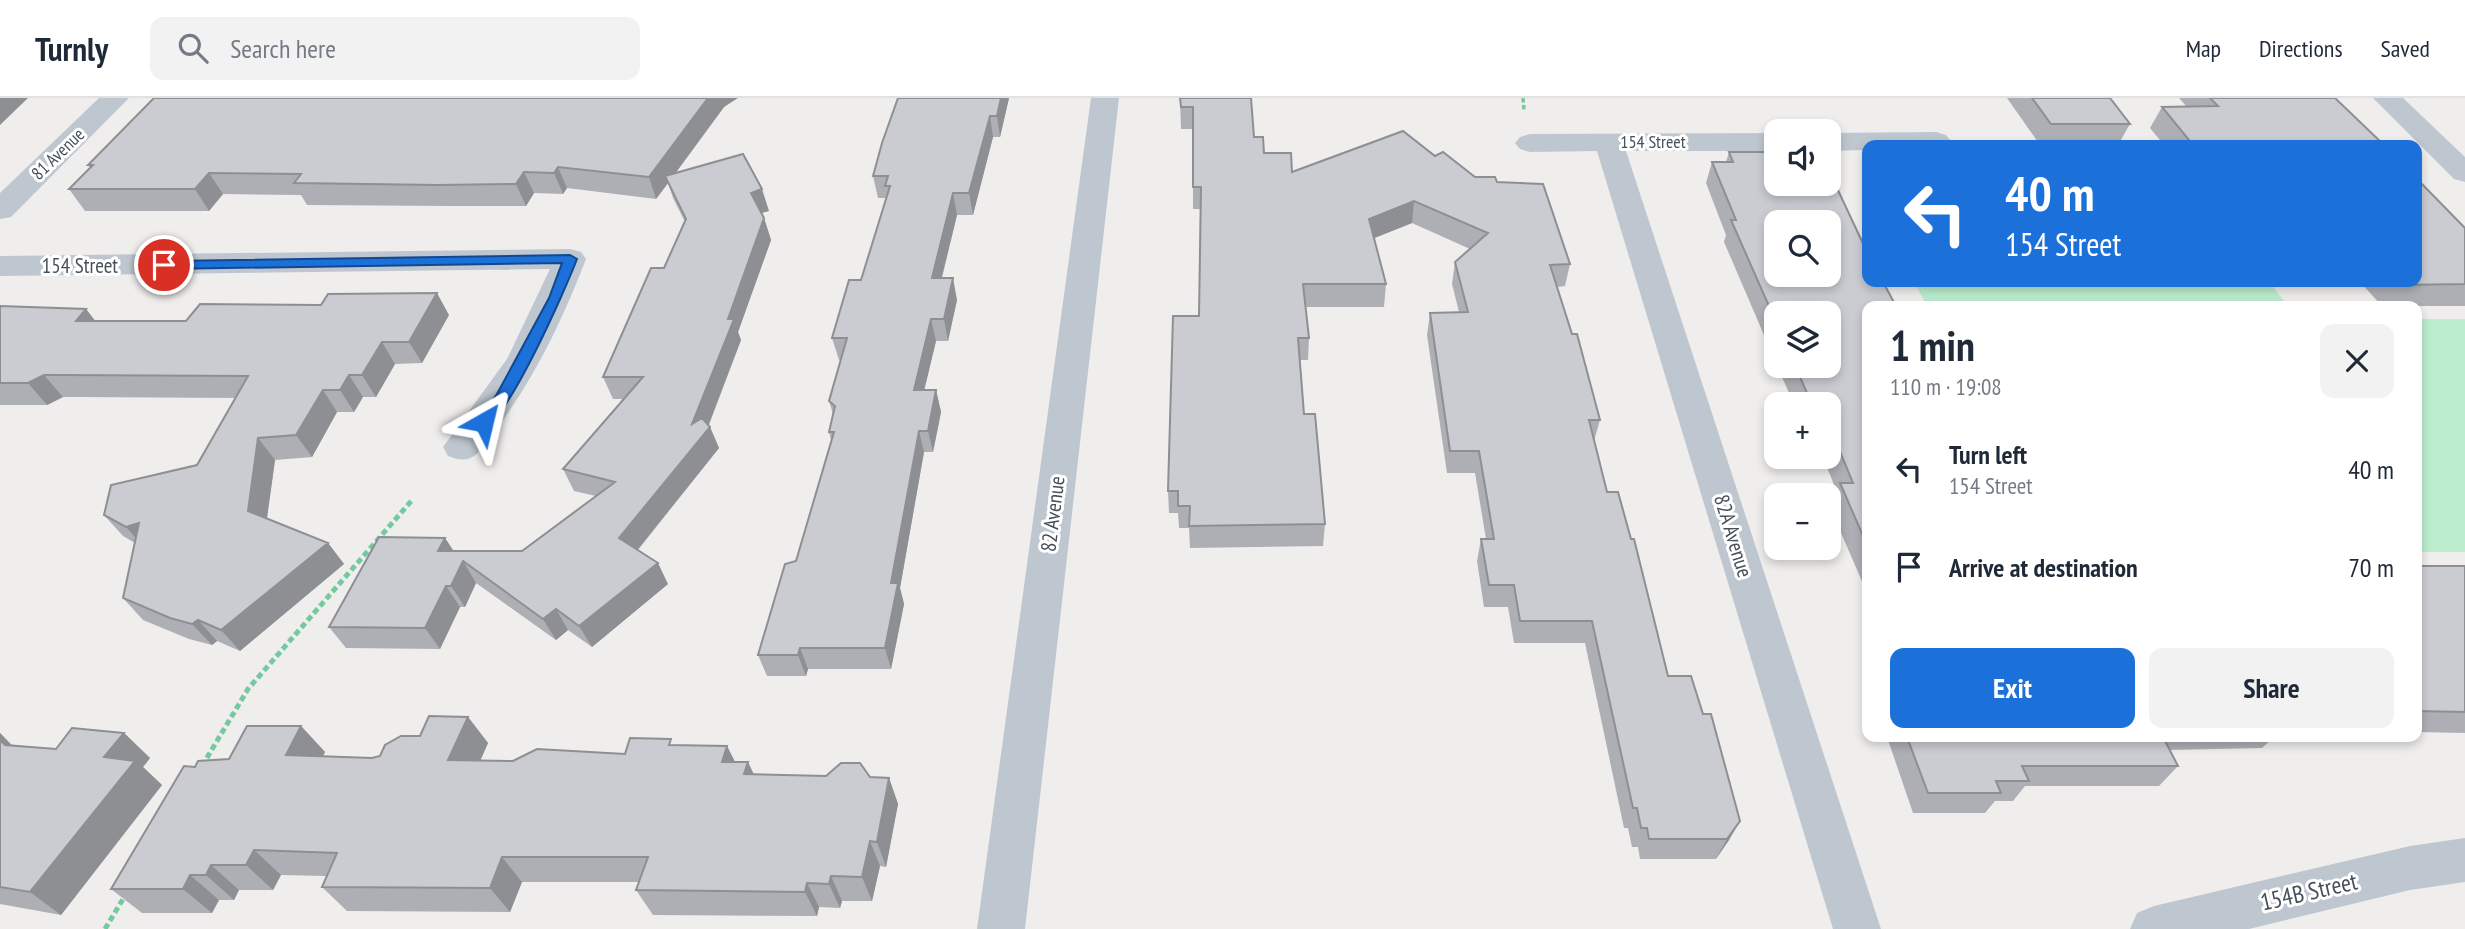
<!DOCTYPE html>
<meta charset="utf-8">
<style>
body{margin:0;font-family:"PT Sans Narrow",sans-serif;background:#f2f2f3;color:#1f2937;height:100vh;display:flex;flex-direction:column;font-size:26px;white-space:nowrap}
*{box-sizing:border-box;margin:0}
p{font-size:23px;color:#747a83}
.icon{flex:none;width:38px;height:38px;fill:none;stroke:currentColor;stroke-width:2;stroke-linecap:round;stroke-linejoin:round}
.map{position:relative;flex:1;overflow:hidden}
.side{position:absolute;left:1862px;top:203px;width:560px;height:441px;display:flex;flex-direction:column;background:#fff;border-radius:14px;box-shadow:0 4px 10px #0003}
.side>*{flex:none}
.top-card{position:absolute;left:1862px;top:42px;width:560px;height:147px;border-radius:14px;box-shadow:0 4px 10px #0003;background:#1c70da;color:#fff;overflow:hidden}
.fabs{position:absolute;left:1764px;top:21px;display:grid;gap:14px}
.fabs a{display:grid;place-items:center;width:77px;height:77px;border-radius:14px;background:#fff;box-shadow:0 4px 10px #0003;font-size:35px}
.pin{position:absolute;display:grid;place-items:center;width:60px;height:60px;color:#fff;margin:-30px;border:4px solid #fff;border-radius:50%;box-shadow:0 2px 7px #0007}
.me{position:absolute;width:77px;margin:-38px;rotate:37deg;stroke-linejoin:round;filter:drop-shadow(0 0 5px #0008)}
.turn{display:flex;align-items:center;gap:24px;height:147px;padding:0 28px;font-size:32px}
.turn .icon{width:91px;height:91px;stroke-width:2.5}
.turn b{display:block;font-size:49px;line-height:60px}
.round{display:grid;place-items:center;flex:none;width:74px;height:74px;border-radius:14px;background:#f2f2f3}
.head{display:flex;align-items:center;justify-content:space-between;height:119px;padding:0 28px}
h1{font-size:42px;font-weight:800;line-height:52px}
.button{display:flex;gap:14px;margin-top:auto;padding:14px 28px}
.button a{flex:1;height:80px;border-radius:14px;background:#1c70da;color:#fff;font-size:28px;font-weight:800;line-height:80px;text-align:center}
.button a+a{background:#f2f2f3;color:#1f2937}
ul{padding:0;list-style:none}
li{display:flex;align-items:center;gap:21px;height:98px;padding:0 28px}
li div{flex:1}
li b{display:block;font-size:26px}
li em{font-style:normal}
header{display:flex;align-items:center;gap:42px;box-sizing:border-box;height:98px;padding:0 35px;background:#fff;border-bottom:2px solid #e0e1e3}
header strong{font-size:33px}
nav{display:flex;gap:38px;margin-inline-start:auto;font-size:24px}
.search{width:490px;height:63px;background:#f2f2f3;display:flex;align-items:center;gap:18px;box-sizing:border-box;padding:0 24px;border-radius:14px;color:#747a83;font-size:26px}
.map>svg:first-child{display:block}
.green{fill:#bbedce}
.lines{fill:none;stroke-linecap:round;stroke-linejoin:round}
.path-far1{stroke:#74ca9f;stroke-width:3.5;stroke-dasharray:4.5 2.5;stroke-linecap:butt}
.path{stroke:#74ca9f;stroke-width:5;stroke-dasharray:6 3.5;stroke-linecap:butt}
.minor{fill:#bec7cf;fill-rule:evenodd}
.wall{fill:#aeafb5}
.shaded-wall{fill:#8d8f93}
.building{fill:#caccd2;stroke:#8d8f93;stroke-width:2;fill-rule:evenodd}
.route{fill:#1c70da;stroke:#12498e;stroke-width:2}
.labels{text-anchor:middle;stroke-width:6;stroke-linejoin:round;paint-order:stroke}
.far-street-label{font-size:18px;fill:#46505a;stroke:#fff}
.street-label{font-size:21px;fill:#46505a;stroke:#fff}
.near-street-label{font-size:24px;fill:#46505a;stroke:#fff}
</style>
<header>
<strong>Turnly</strong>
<div class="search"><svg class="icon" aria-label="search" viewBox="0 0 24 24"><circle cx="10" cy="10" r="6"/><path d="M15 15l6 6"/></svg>Search here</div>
<nav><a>Map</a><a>Directions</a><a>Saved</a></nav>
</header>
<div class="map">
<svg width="2465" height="831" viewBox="0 0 2465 831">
<rect width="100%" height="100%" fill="#f0eded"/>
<!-- green -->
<path class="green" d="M 1914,184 L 2269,184 L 2288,208 L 1927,208 Z
M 2417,221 L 2465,221 L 2465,454 L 2417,454 Z"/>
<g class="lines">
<!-- path-far1 -->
<path class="path-far1" d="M 1523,0 L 1524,12"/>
<!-- path -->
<path class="path" d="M 202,668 L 248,591 L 413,401
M 105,831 L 126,796"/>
<!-- minor -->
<path class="minor" d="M 99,0 L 129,0 L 11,119 L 0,121 L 0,95 Z
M 1091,0 L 1119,0 L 1025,831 L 977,831 Z
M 2373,0 L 2403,0 L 2465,59 L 2465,84 L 2454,81 Z
M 1936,34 L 1946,37 L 1951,43 L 1948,47 L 1867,47 L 1867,52 L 1829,53 L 1829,35 Z
M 1776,35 L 1776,53 L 1626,53 L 1881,831 L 1833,831 L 1597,53 L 1530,54 L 1520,51 L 1515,45 L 1520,39 L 1530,36 Z
M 570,151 L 581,154 L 586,161 C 563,221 536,277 498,329 C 491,337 483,352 474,358 C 466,364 456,361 448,358 L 443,349 L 507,261 L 550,171 L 0,178 L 0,158 Z
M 2465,740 L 2465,784 L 2410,792 L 2249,831 L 2130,831 L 2137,815 L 2154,808 L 2410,748 Z"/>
</g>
<!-- wall -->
<path class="wall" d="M 1009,0 L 1000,39 L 993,39 L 973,117 L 957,117 L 942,180 L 957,202 L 948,243 L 936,243 L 924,292 L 936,292 L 941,314 L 933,354 L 924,354 L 900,490 L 904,506 L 891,571 L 808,571 L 806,578 L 767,578 L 758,557 L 796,463 L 831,342 L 829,334 L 833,316 L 829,303 L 841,262 L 839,262 L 832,240 L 861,182 L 886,100 L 878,100 L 873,78 Z
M 1180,0 L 1254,39 L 1264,55 L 1292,74 L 1435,58 L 1475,79 L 1497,84 L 1570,166 L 1565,188 L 1557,189 L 1600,322 L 1594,343 L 1607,394 L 1668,578 L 1729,742 L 1716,761 L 1640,761 L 1638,749 L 1632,749 L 1628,730 L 1624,730 L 1585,545 L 1514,545 L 1508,509 L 1484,509 L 1477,463 L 1481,441 L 1486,441 L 1475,375 L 1447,375 L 1427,237 L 1430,215 L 1459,214 L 1452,186 L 1455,164 L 1470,151 L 1412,125 L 1374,140 L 1386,186 L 1384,209 L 1305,209 L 1309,240 L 1308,262 L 1300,262 L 1304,316 L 1325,426 L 1323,448 L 1190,450 L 1189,430 L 1179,430 L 1178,415 L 1169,415 L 1168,393 L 1199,218 L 1200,111 L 1193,111 L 1193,31 L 1181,31 Z
M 2007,0 L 2110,0 L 2130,26 L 2118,47 L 2040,47 Z
M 2179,0 L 2335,0 L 2384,47 L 2164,47 L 2150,30 L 2162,9 L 2187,9 Z
M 724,9 L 675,76 L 769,113 L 761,115 L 764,120 L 771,142 L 738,234 L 741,242 L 709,327 L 719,350 L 638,452 L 668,486 L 592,549 L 568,532 L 556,542 L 476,485 L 465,509 L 460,509 L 440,551 L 346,550 L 329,529 L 445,440 L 453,453 L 522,453 L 596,398 L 574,393 L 563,371 L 624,301 L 613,301 L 603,279 L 664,170 L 685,124 L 673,100 L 668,85 L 656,101 L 567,90 L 563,96 L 534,95 L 526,108 L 448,108 L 307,107 L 301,97 L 223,96 L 209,113 L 85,113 L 69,91 L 90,70 L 88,67 Z
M 1729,54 L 1867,208 L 1867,495 L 1829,407 L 1836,392 L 1823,359 L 1829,359 L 1829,306 L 1794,306 L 1777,268 L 1829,268 L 1776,215 L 1776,265 L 1724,144 L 1726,137 L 1706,85 L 1712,64 L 1726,64 Z
M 2465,130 L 2465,208 L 2382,208 L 2360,184 L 2417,184 Z
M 0,208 L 86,211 L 95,223 L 186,223 L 449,217 L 422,265 L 395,266 L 376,299 L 363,299 L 354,314 L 337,314 L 312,359 L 275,362 L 267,420 L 328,445 L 344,466 L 240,553 L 217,543 L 212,547 L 189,541 L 143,522 L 123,500 L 135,445 L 123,438 L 104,417 L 197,367 L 236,300 L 75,299 L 63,299 L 47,307 L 0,307 Z
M 2417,468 L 2465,468 L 2465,635 L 2417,634 Z
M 468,619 L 488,645 L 480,663 L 513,663 L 625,656 L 674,647 L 727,648 L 735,664 L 748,664 L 754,677 L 889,680 L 898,706 L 886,769 L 880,768 L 872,803 L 842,803 L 840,810 L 819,809 L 817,818 L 653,817 L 636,792 L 639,784 L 522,784 L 510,814 L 347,813 L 322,789 L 326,778 L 281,777 L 273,792 L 239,792 L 234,802 L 219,802 L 212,815 L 142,815 L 111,791 L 195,669 L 229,661 L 301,628 L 325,654 L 323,658 L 372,660 L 380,658 L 420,638 Z
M 0,635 L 12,647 L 56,651 L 124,635 L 150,660 L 143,669 L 162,687 L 61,817 L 0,806 Z
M 1887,639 L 2340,639 L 2339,640 L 2273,640 L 2262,650 L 2169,652 L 2178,668 L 2159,688 L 2025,688 L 2013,703 L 1995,703 L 1985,715 L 1913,715 Z"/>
<!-- shaded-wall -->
<path class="shaded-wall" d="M 0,0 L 28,0 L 0,27 Z
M 708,0 L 738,0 L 724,9 L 668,85 L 665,78 L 668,85 L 656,101 L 649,79 Z
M 1001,0 L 1009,0 L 1000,39 L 997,18 Z
M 990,18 L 993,39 L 973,117 L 969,95 Z
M 558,69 L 567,90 L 563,96 L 554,75 Z
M 524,74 L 534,95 L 526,108 L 516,86 Z
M 209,75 L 223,96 L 209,113 L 195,91 Z
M 762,91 L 769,113 L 757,116 L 751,95 Z
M 953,95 L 957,117 L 936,202 L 932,180 Z
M 1414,103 L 1412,125 L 1367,143 L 1369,121 Z
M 764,120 L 771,142 L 738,234 L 741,242 L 706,333 L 710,329 L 719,350 L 630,461 L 619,440 L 692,326 L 728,221 Z
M 953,180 L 957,202 L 948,243 L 944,221 Z
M 437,195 L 449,217 L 422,265 L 409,244 Z
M 86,211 L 103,233 L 76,223 Z
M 931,221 L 936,243 L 919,314 L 914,292 Z
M 382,244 L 395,266 L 376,299 L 362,277 Z
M 44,277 L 63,299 L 47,307 L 28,285 Z
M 349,277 L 363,299 L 354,314 L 340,292 Z
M 323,292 L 337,314 L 312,359 L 296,337 Z
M 936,292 L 941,314 L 933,354 L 928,333 Z
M 919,333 L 924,354 L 900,490 L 904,506 L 891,571 L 885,550 L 891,485 Z
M 258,340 L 275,362 L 265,434 L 248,413 Z
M 139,425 L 145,450 L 126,429 Z
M 445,440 L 459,461 L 438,453 Z
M 328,445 L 344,466 L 240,553 L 221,532 Z
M 463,463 L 476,485 L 465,509 L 451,488 Z
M 658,465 L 668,486 L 592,549 L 579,528 Z
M 446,488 L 460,509 L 440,551 L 425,530 Z
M 556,511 L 568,532 L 556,542 L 543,521 Z
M 198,522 L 217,543 L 212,547 L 192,526 Z
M 800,550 L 808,571 L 806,578 L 798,557 Z
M 468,619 L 488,645 L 469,688 L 448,662 Z
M 301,628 L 325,654 L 310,683 L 286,657 Z
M 0,635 L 34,671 L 5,647 L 0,642 Z
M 124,635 L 150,660 L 143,669 L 162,687 L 61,817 L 30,794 L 104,659 Z
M 727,648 L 740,674 L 722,664 Z
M 748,664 L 760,690 L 744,676 Z
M 889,680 L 898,706 L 886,769 L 877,744 Z
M 1740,723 L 1729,742 L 1716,761 L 1727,741 Z
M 870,743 L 880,768 L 872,803 L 862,779 Z
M 254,752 L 281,777 L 273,792 L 246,767 Z
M 502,759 L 522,784 L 510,814 L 490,790 Z
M 211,767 L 239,792 L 234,802 L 206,777 Z
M 190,777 L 219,802 L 212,815 L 183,791 Z
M 831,778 L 842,803 L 840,810 L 829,786 Z
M 807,785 L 819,809 L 817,818 L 805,794 Z"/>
<!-- building -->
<path class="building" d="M 154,0 L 708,0 L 649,79 L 558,69 L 554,75 L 524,74 L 516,86 L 438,87 L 294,85 L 301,76 L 209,75 L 195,91 L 69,91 L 93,67 L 88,67 Z
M 898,0 L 1001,0 L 997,18 L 990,18 L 969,95 L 953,95 L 932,180 L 953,180 L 944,221 L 931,221 L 914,292 L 936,292 L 928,333 L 919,333 L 891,485 L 898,485 L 885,550 L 800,550 L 798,557 L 758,557 L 785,466 L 796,463 L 834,334 L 829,334 L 835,308 L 829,303 L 847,240 L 832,240 L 849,182 L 861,182 L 890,88 L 885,88 L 888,78 L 873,78 L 882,45 Z
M 1180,0 L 1251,0 L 1254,39 L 1263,39 L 1264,55 L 1291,55 L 1292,74 L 1403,33 L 1435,58 L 1443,54 L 1475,79 L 1495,79 L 1497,84 L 1543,86 L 1570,166 L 1550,167 L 1572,236 L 1577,236 L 1600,322 L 1589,322 L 1607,394 L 1618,394 L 1631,441 L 1634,441 L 1668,578 L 1691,578 L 1703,616 L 1711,616 L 1740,723 L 1727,741 L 1649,741 L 1647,730 L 1641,730 L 1637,710 L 1633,710 L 1592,523 L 1520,523 L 1514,487 L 1489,487 L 1481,441 L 1494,441 L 1479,353 L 1450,353 L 1430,215 L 1468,214 L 1455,164 L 1488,135 L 1414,103 L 1369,121 L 1386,186 L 1303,186 L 1309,240 L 1298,240 L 1304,316 L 1315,316 L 1325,426 L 1189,428 L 1190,408 L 1178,408 L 1178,393 L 1168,393 L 1173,218 L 1199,218 L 1201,89 L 1193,89 L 1193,9 L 1181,9 Z
M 2032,0 L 2110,0 L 2130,26 L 2051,26 Z
M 2210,0 L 2335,0 L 2384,47 L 2193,47 L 2162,9 L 2218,8 Z
M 1729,54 L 1776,54 L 1776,86 L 1829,86 L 1829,73 L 1867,154 L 1867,184 L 1883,184 L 1896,208 L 1867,208 L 1867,447 L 1840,385 L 1853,385 L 1829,327 L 1829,306 L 1812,306 L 1795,268 L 1829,268 L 1829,215 L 1776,215 L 1776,224 L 1731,122 L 1736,122 L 1712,64 L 1733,64 ZM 1776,124 L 1829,124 L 1829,177 L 1776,177 Z
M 743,56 L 762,91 L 751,95 L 764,120 L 728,221 L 734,221 L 692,326 L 702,320 L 710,329 L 619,440 L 658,465 L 579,528 L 556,511 L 543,521 L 463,463 L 451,488 L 446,488 L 425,530 L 329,529 L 379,439 L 445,440 L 438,453 L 522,453 L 615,384 L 563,371 L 643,279 L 603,279 L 651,170 L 664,170 L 686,121 L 665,78 Z
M 2417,81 L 2465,130 L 2465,186 L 2399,187 L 2396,184 L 2417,184 Z
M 437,195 L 409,244 L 382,244 L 362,277 L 349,277 L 340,292 L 323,292 L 296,337 L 258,340 L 248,413 L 328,445 L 221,532 L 198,522 L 192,526 L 170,520 L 123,500 L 139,425 L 126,429 L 104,417 L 111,387 L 197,367 L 248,278 L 56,277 L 44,277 L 28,285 L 0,285 L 0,208 L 86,211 L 76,223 L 186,223 L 200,206 L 321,207 L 328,196 Z
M 2417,468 L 2465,468 L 2465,614 L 2417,613 Z
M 429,618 L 468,619 L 448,662 L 513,663 L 537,651 L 625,656 L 630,640 L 671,641 L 669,647 L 727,648 L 722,664 L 748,664 L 744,676 L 826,678 L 841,665 L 860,665 L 870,679 L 889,680 L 877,744 L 870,743 L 862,779 L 831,778 L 829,786 L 807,785 L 805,794 L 636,792 L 648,759 L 502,759 L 490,790 L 322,789 L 337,755 L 254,752 L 246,767 L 211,767 L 206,777 L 190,777 L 183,791 L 111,791 L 184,668 L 195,669 L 198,663 L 229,661 L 247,628 L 301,628 L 286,657 L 372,660 L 380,658 L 385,647 L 401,638 L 420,638 Z
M 72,630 L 124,635 L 104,659 L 135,663 L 30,794 L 0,789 L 0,642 L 5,647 L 56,651 Z
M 1907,639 L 2163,639 L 2178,668 L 2022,668 L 2029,683 L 1996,683 L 2001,695 L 1928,695 Z"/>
<!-- route -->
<path class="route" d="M 570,157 L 577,161 C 566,190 508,322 484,329 L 476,324 L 497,296 L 549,200 L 562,165 L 164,171 L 157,167 L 164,163 Z"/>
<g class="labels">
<!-- far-street labels -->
<g class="far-street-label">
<text x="1653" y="50">154 Street</text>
<text transform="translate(58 56) rotate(-44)" y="6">81 Avenue</text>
</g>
<!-- street labels -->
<g class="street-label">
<text x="80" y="175">154 Street</text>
<text transform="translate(1053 416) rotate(-83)" y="7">82 Avenue</text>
<text transform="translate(1733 438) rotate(73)" y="7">82A Avenue</text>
</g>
<!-- near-street labels -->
<g class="near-street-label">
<text transform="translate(2309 794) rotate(-13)" y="8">154B Street</text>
</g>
</g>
</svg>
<div class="fabs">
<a><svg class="icon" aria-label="sound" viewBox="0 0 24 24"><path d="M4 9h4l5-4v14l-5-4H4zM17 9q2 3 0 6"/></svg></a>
<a><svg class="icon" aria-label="search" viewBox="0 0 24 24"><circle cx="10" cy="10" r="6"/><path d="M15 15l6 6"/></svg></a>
<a><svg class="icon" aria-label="layers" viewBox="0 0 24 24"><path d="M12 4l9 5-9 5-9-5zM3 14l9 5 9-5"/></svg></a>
<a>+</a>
<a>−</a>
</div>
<div class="pin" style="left:164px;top:167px;background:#d93025"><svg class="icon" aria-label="arrive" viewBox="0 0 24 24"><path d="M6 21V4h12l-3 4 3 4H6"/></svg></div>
<svg class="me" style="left:484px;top:324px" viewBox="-20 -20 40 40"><path d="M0-17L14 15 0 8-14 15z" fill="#1c70da" stroke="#fff" stroke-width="4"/></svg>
<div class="top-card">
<div class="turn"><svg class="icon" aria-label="left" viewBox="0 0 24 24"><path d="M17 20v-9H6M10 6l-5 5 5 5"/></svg><div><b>40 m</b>154 Street</div></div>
</div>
<section class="side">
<div class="head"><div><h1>1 min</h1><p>110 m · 19:08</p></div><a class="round"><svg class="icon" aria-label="close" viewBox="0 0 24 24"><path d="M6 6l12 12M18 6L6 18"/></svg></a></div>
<ul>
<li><svg class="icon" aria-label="left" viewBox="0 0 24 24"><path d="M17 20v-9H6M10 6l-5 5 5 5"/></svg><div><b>Turn left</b><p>154 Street</p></div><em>40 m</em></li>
<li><svg class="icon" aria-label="arrive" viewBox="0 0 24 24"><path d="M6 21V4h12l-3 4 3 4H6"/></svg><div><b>Arrive at destination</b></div><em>70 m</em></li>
</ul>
<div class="button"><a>Exit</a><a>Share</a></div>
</section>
</div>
